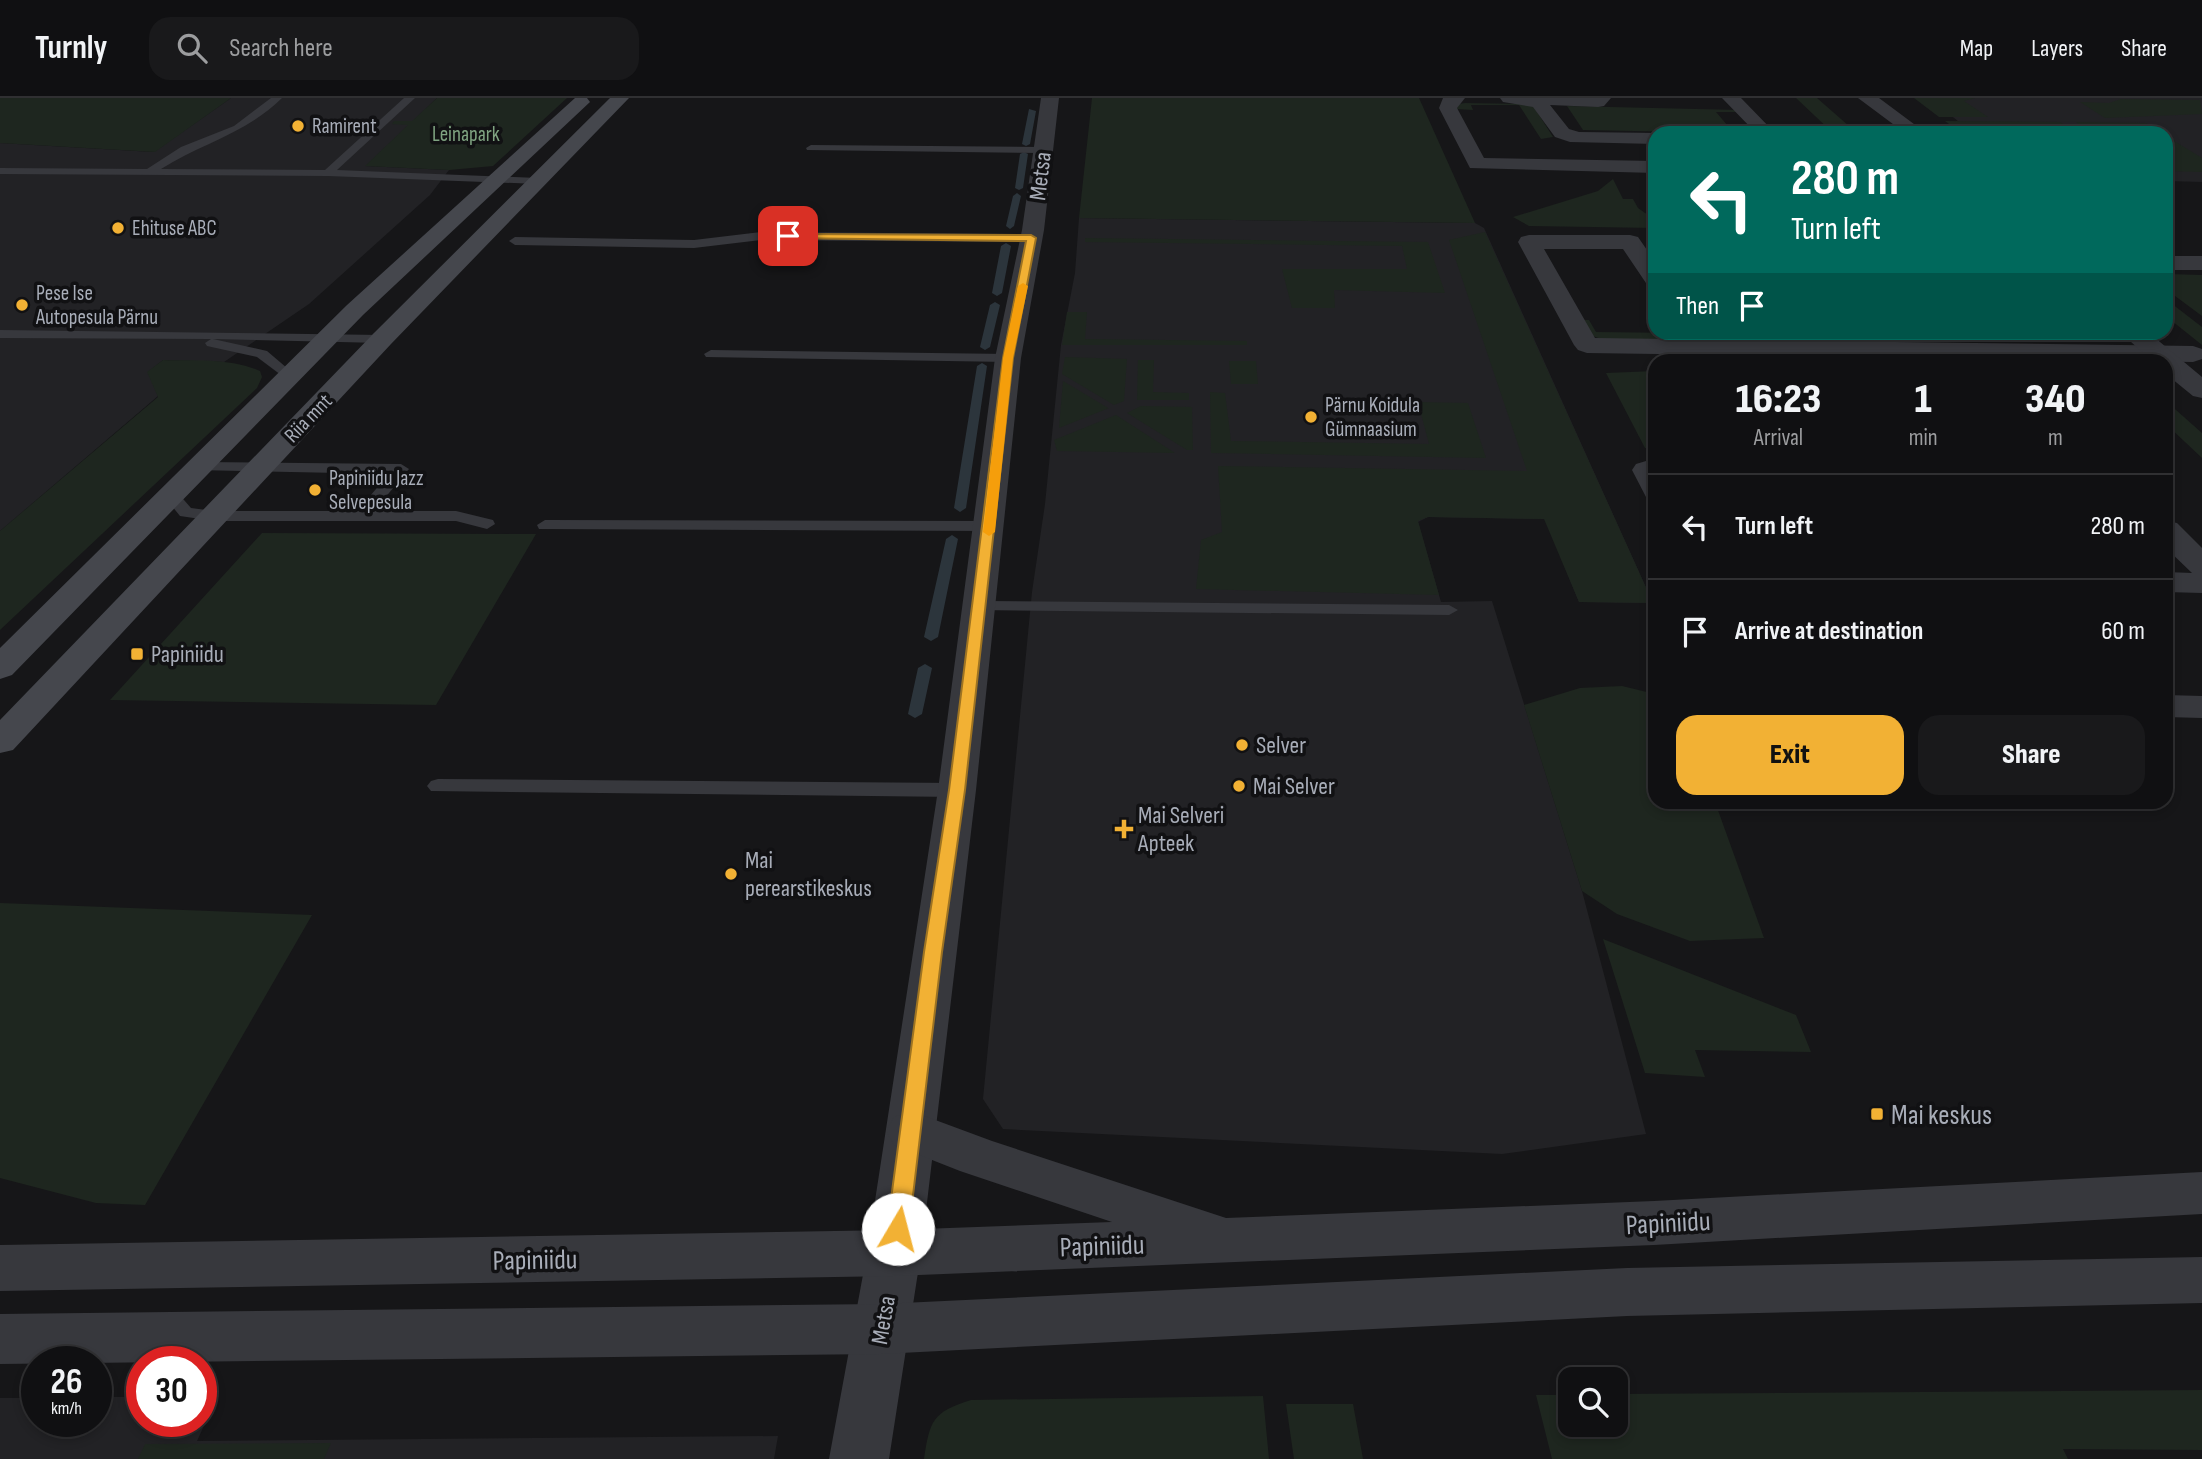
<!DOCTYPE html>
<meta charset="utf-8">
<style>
body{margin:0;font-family:"Sofia Sans Condensed",sans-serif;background:#19191b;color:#f1f3f6;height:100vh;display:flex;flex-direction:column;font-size:26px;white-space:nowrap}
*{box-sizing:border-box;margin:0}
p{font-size:23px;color:#9c9d9f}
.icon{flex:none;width:38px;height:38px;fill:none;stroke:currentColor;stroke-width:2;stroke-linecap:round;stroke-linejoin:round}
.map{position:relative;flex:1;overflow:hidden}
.details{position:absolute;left:1648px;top:256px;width:525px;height:455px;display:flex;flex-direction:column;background:#101012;border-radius:21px;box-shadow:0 4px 10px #0003,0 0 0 2px #303032}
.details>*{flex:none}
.hud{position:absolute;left:1648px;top:28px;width:525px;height:214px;border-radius:21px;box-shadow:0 4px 10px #0003,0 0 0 2px #303032;background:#00695c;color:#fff;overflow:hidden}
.buttons{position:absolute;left:1558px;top:1269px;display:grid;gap:14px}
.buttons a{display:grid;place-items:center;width:70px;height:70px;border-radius:14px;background:#101012;box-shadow:0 4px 10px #0003,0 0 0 2px #303032;font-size:35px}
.speed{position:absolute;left:21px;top:1248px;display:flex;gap:14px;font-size:35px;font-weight:700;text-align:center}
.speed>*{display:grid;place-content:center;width:91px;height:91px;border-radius:50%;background:#101012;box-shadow:0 4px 10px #0003,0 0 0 2px #303032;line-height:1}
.speed small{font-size:18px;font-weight:400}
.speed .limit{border:10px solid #d22;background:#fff;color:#111}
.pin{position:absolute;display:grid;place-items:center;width:60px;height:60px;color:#fff;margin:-30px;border-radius:14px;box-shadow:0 4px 10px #0006}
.me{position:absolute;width:77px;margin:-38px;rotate:8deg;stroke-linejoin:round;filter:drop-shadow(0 0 5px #0008)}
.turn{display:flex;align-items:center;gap:24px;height:147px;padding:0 28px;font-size:32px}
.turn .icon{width:91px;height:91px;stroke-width:2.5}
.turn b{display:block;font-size:49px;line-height:60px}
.then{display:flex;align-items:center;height:66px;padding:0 28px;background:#0003;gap:14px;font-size:26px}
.eta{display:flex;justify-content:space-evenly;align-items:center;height:119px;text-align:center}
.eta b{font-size:42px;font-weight:800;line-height:49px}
.primary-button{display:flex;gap:14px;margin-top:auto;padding:14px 28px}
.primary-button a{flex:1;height:80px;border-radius:21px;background:#f2b134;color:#111;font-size:28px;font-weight:800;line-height:80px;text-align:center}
.primary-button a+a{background:#19191b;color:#f1f3f6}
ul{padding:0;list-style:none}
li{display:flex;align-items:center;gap:21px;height:105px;padding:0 28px;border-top:2px solid #303032}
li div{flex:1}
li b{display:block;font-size:26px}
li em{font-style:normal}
header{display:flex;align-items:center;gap:42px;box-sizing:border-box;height:98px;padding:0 35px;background:#101012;border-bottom:2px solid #303032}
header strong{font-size:33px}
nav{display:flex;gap:38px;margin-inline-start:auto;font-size:24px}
.search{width:490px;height:63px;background:#19191b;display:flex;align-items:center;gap:18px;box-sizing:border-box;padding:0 24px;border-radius:21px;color:#9c9d9f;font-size:26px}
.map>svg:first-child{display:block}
.built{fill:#222225}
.green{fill:#1e261f}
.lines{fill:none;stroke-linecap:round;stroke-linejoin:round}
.stream{fill:#2c353c;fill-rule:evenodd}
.service{fill:#37383d;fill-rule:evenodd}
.minor{fill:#37383d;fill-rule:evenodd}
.tertiary{fill:#37383d;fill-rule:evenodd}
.secondary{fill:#45474d;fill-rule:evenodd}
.route{fill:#f2b134;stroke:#9d7322;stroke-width:2}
.slow{fill:#f59e0b}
.poi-dot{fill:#f2b134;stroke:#111113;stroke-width:2.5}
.labels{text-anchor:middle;stroke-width:7;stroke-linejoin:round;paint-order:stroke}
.far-poi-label{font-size:21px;fill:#a8adb8;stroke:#111113;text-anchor:start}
.far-park-label{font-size:21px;fill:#7fa381;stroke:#111113}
.far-street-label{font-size:21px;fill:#a8adb8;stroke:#111113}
.street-label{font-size:24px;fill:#a8adb8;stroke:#111113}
.poi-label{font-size:24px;fill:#a8adb8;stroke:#111113;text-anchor:start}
.near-poi-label{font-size:28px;fill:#a8adb8;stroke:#111113;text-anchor:start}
.near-street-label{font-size:28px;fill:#a8adb8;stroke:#111113}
</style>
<header>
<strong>Turnly</strong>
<div class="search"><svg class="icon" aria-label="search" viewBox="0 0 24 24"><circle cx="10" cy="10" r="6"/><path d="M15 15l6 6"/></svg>Search here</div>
<nav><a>Map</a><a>Layers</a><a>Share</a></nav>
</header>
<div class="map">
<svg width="2202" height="1361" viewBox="0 0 2202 1361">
<rect width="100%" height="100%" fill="#161618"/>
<!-- built -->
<path class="built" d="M 231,0 L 437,0 L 366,68 L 449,72 L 430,97 L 309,206 L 224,264 L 163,262 L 148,274 L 158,298 L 0,433 L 0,45 L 154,54 Z
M 1929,0 L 2202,0 L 2202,84 L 2167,83 L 2166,35 L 1973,35 Z
M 1079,120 L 1475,125 L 1484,130 L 1653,505 L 1579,504 L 1545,421 L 1428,419 L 1418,424 L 1441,504 L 1492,503 L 1582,793 L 1646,1036 L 1502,1056 L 1003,1031 L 983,1001 L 1032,494 L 1045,406 L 1061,247 L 1075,175 Z
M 96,1299 L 142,1299 L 142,1323 L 201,1323 L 201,1299 L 217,1299 L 197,1343 L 778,1338 L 774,1361 L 0,1361 L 0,1300 L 37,1300 L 37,1323 L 96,1323 Z"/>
<!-- green -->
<path class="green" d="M 0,0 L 231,0 L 155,54 L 0,45 Z
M 437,0 L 567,0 L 493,68 L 449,72 L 365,68 L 408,27 L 392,26 L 394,23 L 412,23 Z
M 1092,0 L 1419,0 L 1475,125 L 1079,120 Z
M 1796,0 L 1817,0 L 1857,35 L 1833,35 Z
M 1914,0 L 1975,0 L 1964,3 L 1988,19 L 1939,19 Z
M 2121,1 L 2200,2 L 2202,16 L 2105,20 L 2080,4 L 2109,5 Z
M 1465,5 L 1524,6 L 1534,9 L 1553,39 L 1541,41 L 1519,7 L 1471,7 L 1473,12 L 1456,11 L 1459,6 Z
M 1567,8 L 1740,12 L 1741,14 L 1716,14 L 1734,35 L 1583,32 Z
M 1945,23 L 2060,24 L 2077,35 L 1961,35 Z
M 2076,24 L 2146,25 L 2162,35 L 2093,35 Z
M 2166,38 L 2202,60 L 2202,74 L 2167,73 Z
M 1613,81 L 1623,101 L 1633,101 L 1638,110 L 1655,122 L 1655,130 L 1529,128 L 1513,119 L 1598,93 Z
M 1485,134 L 1653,505 L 1579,504 L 1544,421 L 1428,419 L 1418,423 L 1439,497 L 1196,491 L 1201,442 L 1222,434 L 1218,368 L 1527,373 L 1449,142 Z
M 1085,140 L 1428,144 L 1445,195 L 1334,192 L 1335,210 L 1292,210 L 1282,171 L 1407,171 L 1402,148 L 1085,144 Z
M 2167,176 L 2202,177 L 2202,218 L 2167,192 Z
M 2167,202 L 2202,229 L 2202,247 L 2167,219 Z
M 1067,214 L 1087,214 L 1085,241 L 1247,243 L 1247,247 L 1062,247 Z
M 1582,222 L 1589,222 L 1596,234 L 1680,235 L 1685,242 L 1604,242 L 1590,237 Z
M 2085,234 L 2096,244 L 1986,244 L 1980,238 L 2058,239 L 2055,235 Z
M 1065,259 L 1127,261 L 1124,303 L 1114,307 L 1062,276 Z
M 163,262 C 195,263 231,260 260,273 L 262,279 L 257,290 L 222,323 L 0,532 L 0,433 L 158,299 L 147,274 Z
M 1138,262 L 1154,262 L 1153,294 L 1189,295 L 1189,302 L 1137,302 Z
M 1229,263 L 1256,263 L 1258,286 L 1231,286 Z
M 1655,273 L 1655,350 L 1645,350 L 1606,275 Z
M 1063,283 L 1108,310 L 1109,310 L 1059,330 Z
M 1210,294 L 1225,295 L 1231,343 L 1429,346 L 1418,304 L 1468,305 L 1486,360 L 1211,355 Z
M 2167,304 L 2202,335 L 2202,360 L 2167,327 Z
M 1141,308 L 1192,309 L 1193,352 L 1187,352 L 1127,315 Z
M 1116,317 L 1175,355 L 1057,353 L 1054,342 Z
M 262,435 L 536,436 L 436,607 L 110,602 Z
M 1622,588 L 1655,596 L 1656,704 L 1715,704 L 1764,840 L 1690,843 L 1617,816 L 1582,793 L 1524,607 L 1580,590 Z
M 0,805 L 312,817 L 145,1107 L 96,1105 L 0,1080 Z
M 1603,841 L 1796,917 L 1811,954 L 1695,952 L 1705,979 L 1645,975 Z
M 2202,1292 L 2202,1352 L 2063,1351 L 2068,1361 L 1552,1361 L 1536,1297 L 1570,1297 L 1570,1326 L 1615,1326 L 1615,1296 Z
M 1263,1298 L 1269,1361 L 924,1361 C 930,1323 932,1314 971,1302 Z
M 1286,1306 L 1353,1306 L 1363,1361 L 1294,1361 Z
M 331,1345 L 324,1361 L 138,1361 L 145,1346 Z"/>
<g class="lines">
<!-- stream -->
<path class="stream" d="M 1029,11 L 1036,13 L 1030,46 L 1026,48 L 1022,46 Z
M 1024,54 L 1028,56 L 1023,90 L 1019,92 L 1015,90 L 1020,56 Z
M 1017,95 L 1021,98 L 1014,128 L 1010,131 L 1006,128 L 1013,98 Z
M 1006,145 L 1011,148 L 1002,195 L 997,198 L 992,195 L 1001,148 Z
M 995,204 L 1000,207 L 990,249 L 985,252 L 980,249 L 990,207 Z
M 982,265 L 987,268 L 966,410 L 960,414 L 954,410 L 977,268 Z
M 952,437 L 958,441 L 938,539 L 931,543 L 924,539 L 946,441 Z
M 925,566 L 932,570 L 922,616 L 915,620 L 908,616 L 918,570 Z"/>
<!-- service -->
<path class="service" d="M 271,0 L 282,0 C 247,35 202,45 161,71 L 325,72 L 404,0 L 415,0 L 337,72 L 538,80 L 543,83 L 538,86 L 328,78 L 0,76 L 0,70 L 147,71 L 181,49 L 234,28 Z
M 811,47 L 1042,49 L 1047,52 L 1042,55 L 807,52 L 806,50 Z
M 761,134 L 1031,136 L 1037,140 L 1031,144 L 761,142 L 694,150 L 515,147 L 509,143 L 515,139 L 694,142 Z
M 0,232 L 382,237 L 389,241 L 382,245 L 213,241 L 267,253 L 294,276 L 296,279 L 289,283 L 257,259 L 207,248 L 205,245 L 211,241 L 0,240 Z
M 711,252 L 1008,256 L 1015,260 L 1008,264 L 706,259 L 704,256 Z
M 200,364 L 401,366 L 409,371 L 374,413 L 456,413 L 493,422 L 495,426 L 487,431 L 456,423 L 214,423 L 180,418 L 163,397 L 165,394 L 177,394 L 191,410 L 214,413 L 357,413 L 389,376 L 194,372 L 192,369 Z
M 545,422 L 990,423 L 998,428 L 990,433 L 539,431 L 537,427 Z
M 981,503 L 1449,507 L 1458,512 L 1449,517 L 975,512 L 972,508 Z
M 438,681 L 957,685 L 964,687 L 968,692 L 964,697 L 957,699 L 431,693 L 427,688 L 431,683 Z"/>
<!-- minor -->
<path class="minor" d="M 1041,0 L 1059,0 L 1044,132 L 1021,260 L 976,692 L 921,1155 L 889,1361 L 829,1361 L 867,1155 L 938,692 L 995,260 L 1022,132 Z
M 1443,0 L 1465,0 L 1457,10 L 1484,60 L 1656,63 L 1656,75 L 1470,70 L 1439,10 Z
M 1500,0 L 1611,0 L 1604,8 L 1598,9 L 1550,7 L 1569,31 L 1579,34 L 1658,35 L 1656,35 L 1656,46 L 1570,44 L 1555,39 L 1533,9 L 1503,4 Z
M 1722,0 L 1741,0 L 1775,35 L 1756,35 Z
M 1529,137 L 1630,137 L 1638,139 L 1656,165 L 1656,190 L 1648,188 L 1623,151 L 1544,151 L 1595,240 L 2193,248 L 2202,251 L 2202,261 L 2193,264 L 1587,255 L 1578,252 L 1574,247 L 1518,144 L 1521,139 Z
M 2166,158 L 2202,158 L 2202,172 L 2166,172 Z
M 1646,363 L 1656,363 L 1656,402 L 1646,399 L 1632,372 L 1636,366 Z
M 2166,423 L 2177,425 L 2202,450 L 2202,495 L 2166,494 L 2166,474 L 2192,475 L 2166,450 Z
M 2166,597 L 2202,598 L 2202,620 L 2166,619 Z"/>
<!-- tertiary -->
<path class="tertiary" d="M 1858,0 L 1879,0 L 1926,35 L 1905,35 Z
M 2120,234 L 2148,234 L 2202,279 L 2202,300 L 2193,298 L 2166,276 L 2166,262 L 2151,262 Z
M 911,1013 L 992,1043 L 1226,1120 L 1654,1103 L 2202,1074 L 2202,1116 L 1654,1147 L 894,1178 L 0,1193 L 0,1147 L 894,1132 L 1112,1124 L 960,1073 L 894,1047 L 886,1033 L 894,1019 Z
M 2202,1159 L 2202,1205 L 1627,1218 L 881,1256 L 0,1266 L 0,1216 L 881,1206 L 1627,1170 Z"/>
<!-- secondary -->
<path class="secondary" d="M 575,0 L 587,0 L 590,4 L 363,217 L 12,577 L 0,581 L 0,550 L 347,207 Z
M 610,0 L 629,0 L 391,246 L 13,652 L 0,655 L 0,622 L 373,236 Z"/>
</g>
<!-- route -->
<path class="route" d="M 788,136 L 1031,137 L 1036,140 L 1013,260 L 965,692 L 942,854 L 909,1131 L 905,1137 L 898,1140 L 890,1137 L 887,1131 L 924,854 L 949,692 L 1003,260 L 1026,143 L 784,140 L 784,136 Z"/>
<!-- slow -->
<path class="slow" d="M 1023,185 L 1028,188 L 1013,260 L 995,434 L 989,438 L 983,434 L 1003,260 L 1018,188 Z"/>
<!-- markers -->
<g class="poi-dot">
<circle cx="298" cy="28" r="7"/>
<circle cx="118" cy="130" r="7"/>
<circle cx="22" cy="207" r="7"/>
<circle cx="1311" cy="319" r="7"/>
<circle cx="315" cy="392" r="7"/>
<rect x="130" y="549" width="14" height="14" rx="3.5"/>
<circle cx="1242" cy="647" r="7"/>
<circle cx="1239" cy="688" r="7"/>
<path d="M1120.5 720.5h7v7h7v7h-7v7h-7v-7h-7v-7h7z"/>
<circle cx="731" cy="776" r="7"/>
<rect x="1870" y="1009" width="14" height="14" rx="3.5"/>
</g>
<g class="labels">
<!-- far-poi labels -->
<g class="far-poi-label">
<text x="312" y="35">Ramirent</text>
<text x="132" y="137">Ehituse ABC</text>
<text x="36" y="202">Pese Ise<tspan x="36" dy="24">Autopesula Pärnu</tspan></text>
<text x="1325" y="314">Pärnu Koidula<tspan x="1325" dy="24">Gümnaasium</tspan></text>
<text x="329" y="387">Papiniidu Jazz<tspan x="329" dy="24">Selvepesula</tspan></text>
</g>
<!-- far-park labels -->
<g class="far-park-label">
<text x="466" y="43">Leinapark</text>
</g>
<!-- far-street labels -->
<g class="far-street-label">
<text transform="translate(308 320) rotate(-46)" y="7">Riia mnt</text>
</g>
<!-- street labels -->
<g class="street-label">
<text transform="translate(1040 78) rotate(-83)" y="8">Metsa</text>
<text transform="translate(883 1222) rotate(-80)" y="8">Metsa</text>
</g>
<!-- poi labels -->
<g class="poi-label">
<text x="151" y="564">Papiniidu</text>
<text x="1256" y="655">Selver</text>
<text x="1253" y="696">Mai Selver</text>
<text x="1138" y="725">Mai Selveri<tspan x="1138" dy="28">Apteek</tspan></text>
<text x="745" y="770">Mai<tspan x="745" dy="28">perearstikeskus</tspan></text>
</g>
<!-- near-poi labels -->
<g class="near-poi-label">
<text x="1891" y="1026">Mai keskus</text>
</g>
<!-- near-street labels -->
<g class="near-street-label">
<text transform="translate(1668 1124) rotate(-3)" y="10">Papiniidu</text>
<text transform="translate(1102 1147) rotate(-2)" y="10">Papiniidu</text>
<text transform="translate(535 1161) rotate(-1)" y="10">Papiniidu</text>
</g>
</g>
</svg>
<div class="buttons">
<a><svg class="icon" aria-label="search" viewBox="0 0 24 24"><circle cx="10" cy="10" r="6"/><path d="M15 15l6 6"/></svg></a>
</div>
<div class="speed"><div>26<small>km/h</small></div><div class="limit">30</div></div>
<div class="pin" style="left:788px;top:138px;background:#d93025"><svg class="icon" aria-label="arrive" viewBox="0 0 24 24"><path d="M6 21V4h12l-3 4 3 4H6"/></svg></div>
<svg class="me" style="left:898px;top:1131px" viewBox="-20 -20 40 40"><circle r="19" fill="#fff"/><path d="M0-13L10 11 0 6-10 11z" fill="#f2b134"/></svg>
<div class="hud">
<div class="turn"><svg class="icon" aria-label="left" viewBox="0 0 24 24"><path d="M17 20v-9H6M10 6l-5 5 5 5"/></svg><div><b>280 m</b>Turn left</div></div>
<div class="then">Then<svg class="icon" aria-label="arrive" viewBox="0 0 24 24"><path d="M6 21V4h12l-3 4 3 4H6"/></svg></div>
</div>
<section class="details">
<div class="eta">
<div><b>16:23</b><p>Arrival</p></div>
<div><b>1</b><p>min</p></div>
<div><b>340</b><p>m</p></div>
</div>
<ul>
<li><svg class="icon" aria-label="left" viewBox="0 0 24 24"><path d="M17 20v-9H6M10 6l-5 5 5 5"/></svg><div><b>Turn left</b></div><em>280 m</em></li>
<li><svg class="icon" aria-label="arrive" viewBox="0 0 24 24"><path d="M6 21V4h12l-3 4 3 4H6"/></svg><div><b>Arrive at destination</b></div><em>60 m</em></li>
</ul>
<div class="primary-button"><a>Exit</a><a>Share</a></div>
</section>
</div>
